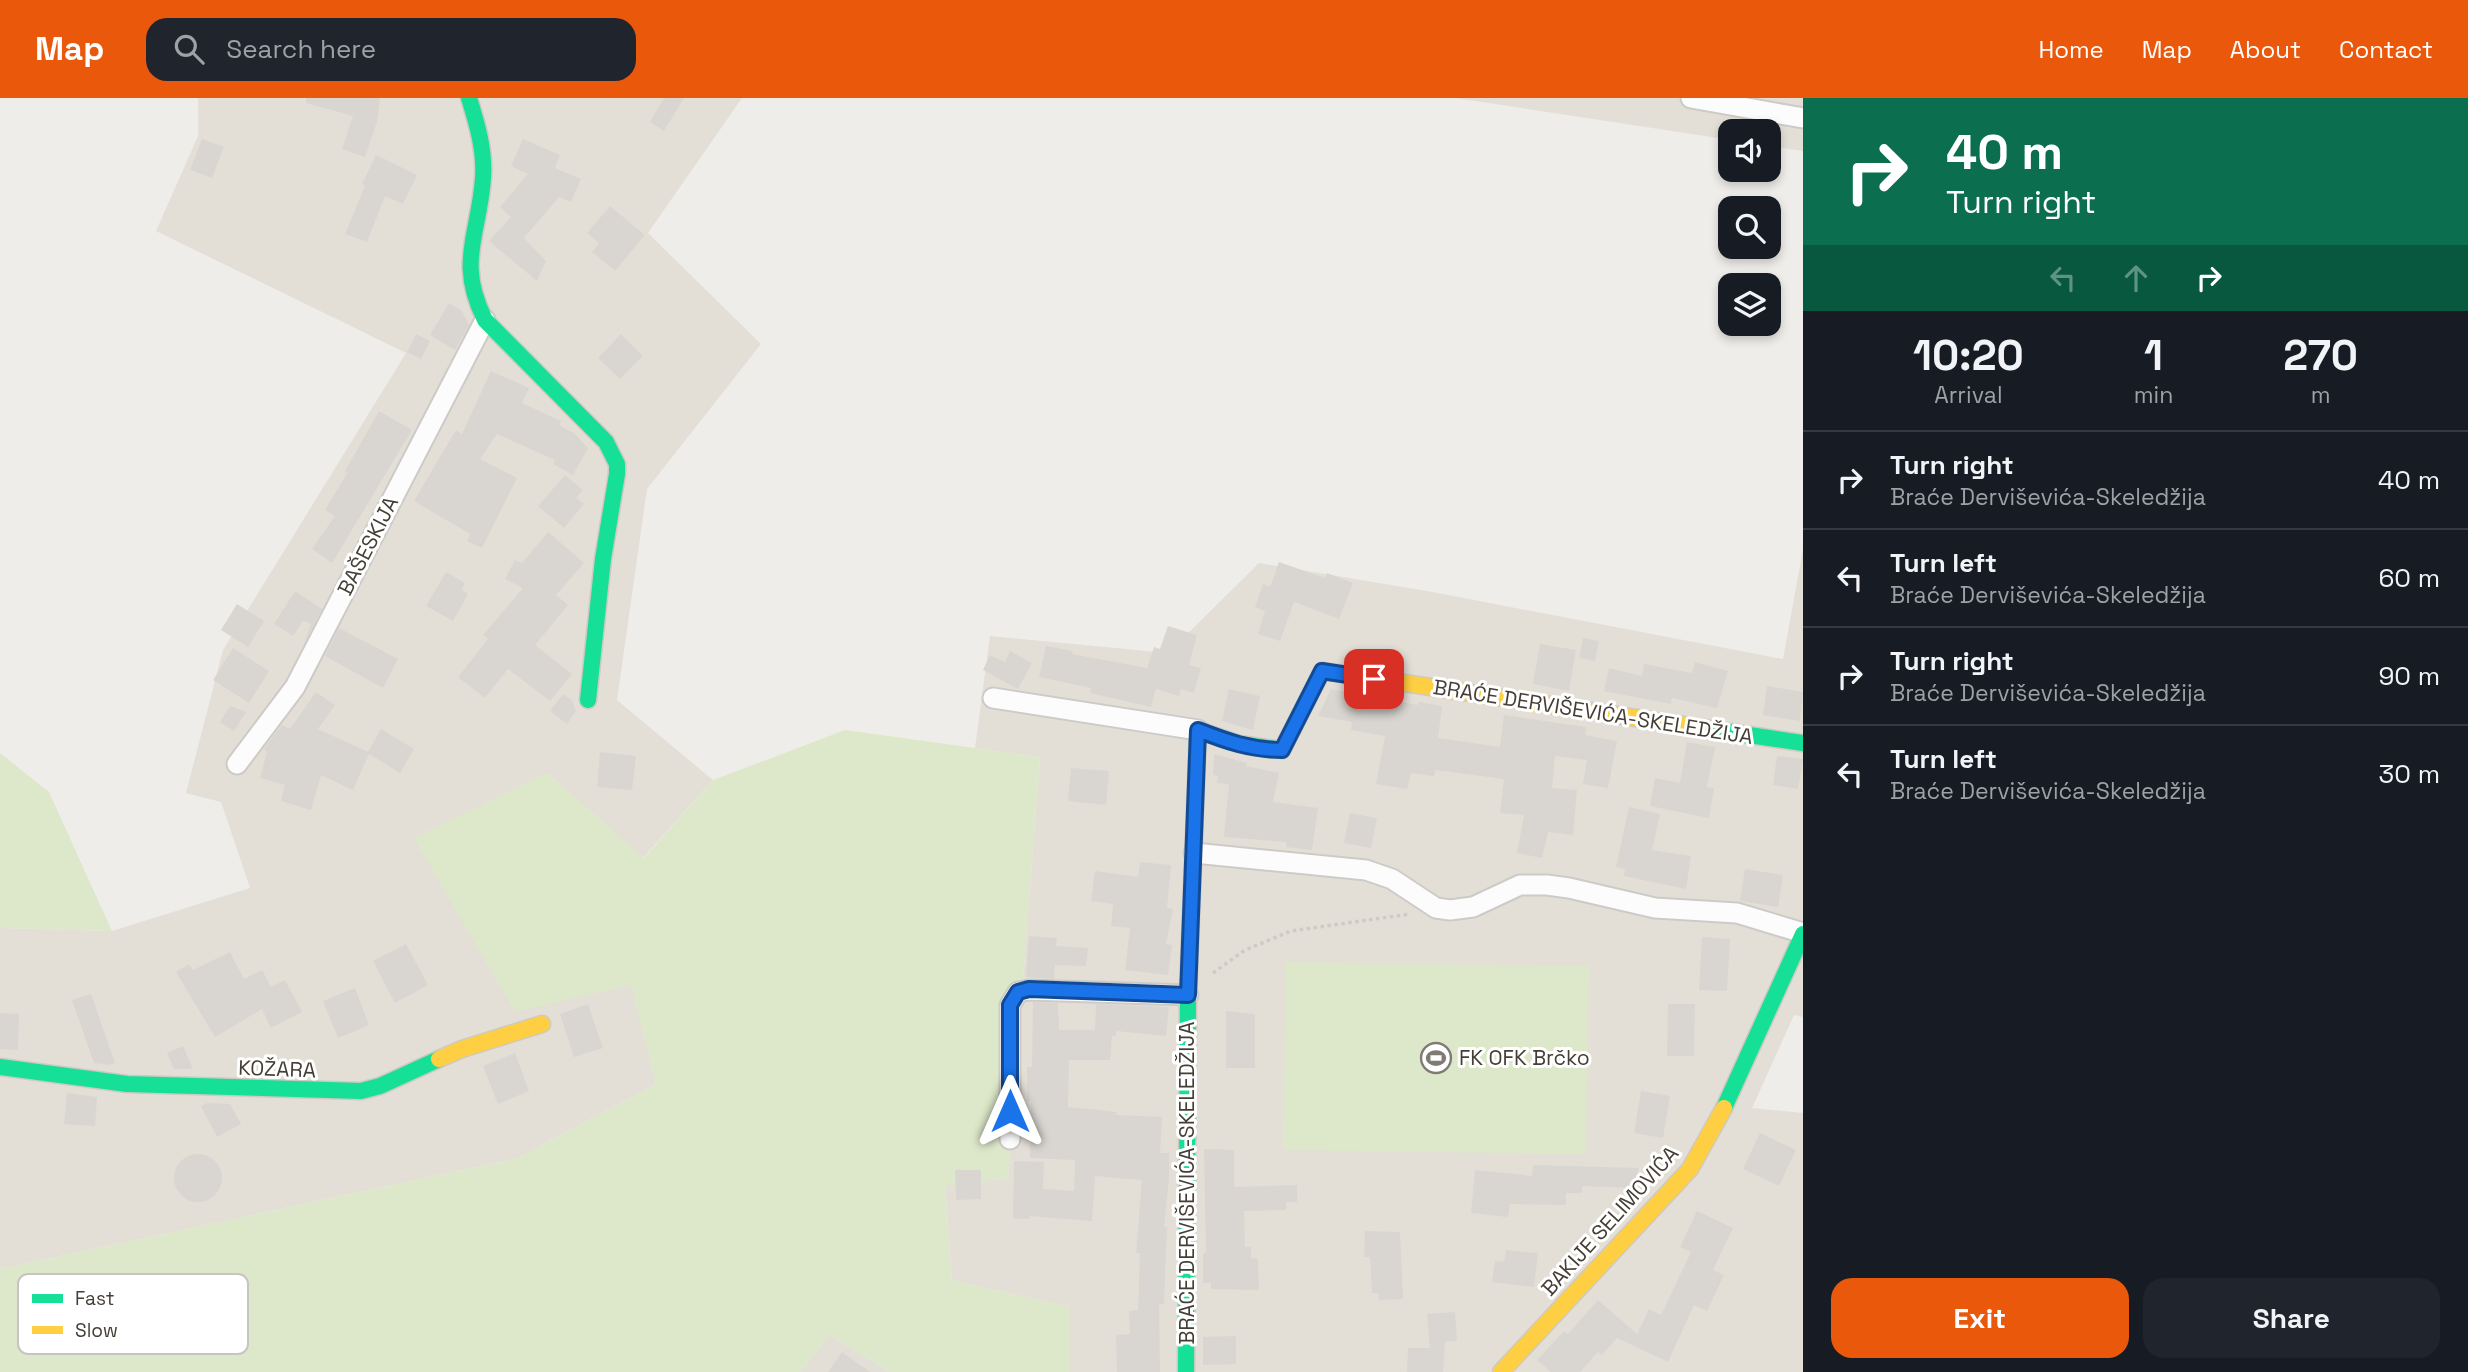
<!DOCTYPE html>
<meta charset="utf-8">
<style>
body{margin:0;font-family:"Space Grotesk",sans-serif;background:#20242c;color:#f1f3f6;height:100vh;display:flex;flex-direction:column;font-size:26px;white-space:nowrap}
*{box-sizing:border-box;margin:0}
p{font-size:23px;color:#9ea1a6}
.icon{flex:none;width:38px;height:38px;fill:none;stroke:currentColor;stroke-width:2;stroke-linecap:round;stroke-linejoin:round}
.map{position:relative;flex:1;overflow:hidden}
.panel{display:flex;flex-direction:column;background:#171b24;width:665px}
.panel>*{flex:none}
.guide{background:#0b6e4f;color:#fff;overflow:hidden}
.tools{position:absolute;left:1718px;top:21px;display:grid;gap:14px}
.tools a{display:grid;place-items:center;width:63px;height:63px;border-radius:14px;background:#171b24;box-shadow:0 4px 10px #0003;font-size:35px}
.pin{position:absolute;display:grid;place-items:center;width:60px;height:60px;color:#fff;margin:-30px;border-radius:14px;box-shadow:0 4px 10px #0006}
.me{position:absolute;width:77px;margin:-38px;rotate:0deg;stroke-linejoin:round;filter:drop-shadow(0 0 5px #0008)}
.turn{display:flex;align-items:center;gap:24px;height:147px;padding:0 28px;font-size:32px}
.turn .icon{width:91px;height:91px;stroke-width:2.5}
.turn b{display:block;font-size:49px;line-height:60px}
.lanes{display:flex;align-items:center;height:66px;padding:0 28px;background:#0003;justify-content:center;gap:35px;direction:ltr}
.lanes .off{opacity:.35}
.eta{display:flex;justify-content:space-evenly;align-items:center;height:119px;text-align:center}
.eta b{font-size:42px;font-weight:600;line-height:49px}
.button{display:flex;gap:14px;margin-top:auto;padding:14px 28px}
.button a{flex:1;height:80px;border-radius:21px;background:#ea580c;color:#fff;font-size:28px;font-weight:600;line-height:80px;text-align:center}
.button a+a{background:#20242c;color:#f1f3f6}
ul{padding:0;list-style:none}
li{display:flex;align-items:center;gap:21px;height:98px;padding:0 28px;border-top:2px solid #363941}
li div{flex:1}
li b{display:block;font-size:26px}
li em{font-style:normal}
header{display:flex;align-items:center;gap:42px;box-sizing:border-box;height:98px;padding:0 35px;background:#ea580c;color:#fff}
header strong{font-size:33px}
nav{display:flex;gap:38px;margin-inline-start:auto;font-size:24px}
.search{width:490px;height:63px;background:#20242c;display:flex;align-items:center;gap:18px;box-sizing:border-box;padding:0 24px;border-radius:21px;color:#9ea1a6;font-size:26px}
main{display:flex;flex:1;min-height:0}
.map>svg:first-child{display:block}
.residential{fill:#e3dfd7}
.green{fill:#dde8ca}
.building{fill:#d9d6d1}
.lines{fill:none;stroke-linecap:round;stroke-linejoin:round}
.street-casing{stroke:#cdcbc7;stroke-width:23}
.fast-casing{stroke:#cecac0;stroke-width:19}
.slow-casing{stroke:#cecac0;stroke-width:19}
.path{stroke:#cdcbc7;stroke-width:3.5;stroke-dasharray:3.5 3.5;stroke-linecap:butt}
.street{stroke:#fdfcfc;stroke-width:19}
.fast{stroke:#16e098;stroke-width:16}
.slow{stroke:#ffcf43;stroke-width:16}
.route-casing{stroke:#114b97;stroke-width:18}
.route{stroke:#1a73e8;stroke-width:12}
.labels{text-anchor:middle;stroke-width:6;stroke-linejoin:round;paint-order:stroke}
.street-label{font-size:21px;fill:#443e36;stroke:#fff}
.poi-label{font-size:21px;fill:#443e36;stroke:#fff;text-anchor:start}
.key{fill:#fff;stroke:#c7c5c3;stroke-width:2}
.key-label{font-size:19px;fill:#443e36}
</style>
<header>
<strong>Map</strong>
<div class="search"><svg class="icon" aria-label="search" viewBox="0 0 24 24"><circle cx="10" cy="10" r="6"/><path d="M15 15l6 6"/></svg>Search here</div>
<nav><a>Home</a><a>Map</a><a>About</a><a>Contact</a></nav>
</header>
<main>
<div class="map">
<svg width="1803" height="1274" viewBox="0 0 1803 1274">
<rect width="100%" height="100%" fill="#efede9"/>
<!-- residential -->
<path class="residential" d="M 198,0 L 742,0 L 648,135 L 761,246 L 647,391 L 617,602 L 713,682 L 643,760 L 547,675 L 631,886 L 656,986 L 518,1060 L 0,1171 L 0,830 L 112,833 L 250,790 L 221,704 L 186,695 L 223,552 L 406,255 L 156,133 L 198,38 Z
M 1456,0 L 1803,0 L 1803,53 L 1769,48 L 1769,33 L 1731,33 L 1731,42 Z
M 1803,451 L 1803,919 L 1794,917 L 1752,1010 L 1803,1015 L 1803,1274 L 1069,1274 L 1069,1209 L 952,1182 L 945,1087 L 1008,1080 L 1040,659 L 975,650 L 990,538 L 1168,555 L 1259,465 L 1427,493 L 1783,561 Z
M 830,1237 L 890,1274 L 800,1274 Z"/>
<!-- green -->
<path class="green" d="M 845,632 L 1040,659 L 1008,1080 L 945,1088 L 952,1182 L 1069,1209 L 1069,1274 L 890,1274 L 830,1237 L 800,1274 L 0,1274 L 0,1171 L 518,1060 L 656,986 L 631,887 L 515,914 L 414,740 L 547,675 L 644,760 L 713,682 Z
M 0,655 L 49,694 L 112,833 L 0,830 Z
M 1286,864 L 1589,868 L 1586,1056 L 1283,1052 Z"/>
<!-- building -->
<path class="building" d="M 306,0 L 380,0 L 377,24 L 365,59 L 342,51 L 353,18 L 306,5 Z
M 664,0 L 684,0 L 664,33 L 650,24 Z
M 202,41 L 224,49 L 212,80 L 190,72 Z
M 523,41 L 560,57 L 555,70 L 581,81 L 571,104 L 559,99 L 524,140 L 546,163 L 537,183 L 489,143 L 511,119 L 500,109 L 528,76 L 511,68 Z
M 376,57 L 417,77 L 403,106 L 385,98 L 367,144 L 345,136 L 365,88 L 362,86 Z
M 610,108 L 645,137 L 615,173 L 592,154 L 599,145 L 587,135 Z
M 449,205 L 462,213 L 469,227 L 455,252 L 430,237 Z
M 416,236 L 430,243 L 421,261 L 407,254 Z
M 621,236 L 643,258 L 620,281 L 598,260 Z
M 491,273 L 529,290 L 522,305 L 561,323 L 559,327 L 574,335 L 588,350 L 573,377 L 553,366 L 555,362 L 497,336 L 480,361 L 517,380 L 482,450 L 467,443 L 470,436 L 414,403 L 456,332 L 462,336 Z
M 379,313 L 412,332 L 332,465 L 312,451 L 335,418 L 325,412 L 348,374 L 345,373 Z
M 565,377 L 583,392 L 576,400 L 584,406 L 564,430 L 538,408 Z
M 548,434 L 584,465 L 556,497 L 568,507 L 535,547 L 572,576 L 550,603 L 508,571 L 485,600 L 458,579 L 488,541 L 483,537 L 523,490 L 505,481 L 515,462 L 522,465 Z
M 1279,464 L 1325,480 L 1327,475 L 1353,485 L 1339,521 L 1294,504 L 1280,543 L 1258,536 L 1265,513 L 1255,509 L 1263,486 L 1270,489 Z
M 446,474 L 465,485 L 462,492 L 468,496 L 453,523 L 426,508 Z
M 295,493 L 322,511 L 304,545 L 311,526 L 303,523 L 293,538 L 274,526 Z
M 237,506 L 264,523 L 248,549 L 221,532 Z
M 1168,528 L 1197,537 L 1189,567 L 1201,570 L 1194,595 L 1181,591 L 1179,598 L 1156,591 L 1151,609 L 1090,595 L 1091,590 L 1039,579 L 1046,548 L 1073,553 L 1072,556 L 1147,570 L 1154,549 L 1160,551 Z
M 339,530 L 398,561 L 383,590 L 325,558 Z
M 1583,540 L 1599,543 L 1595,563 L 1579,560 Z
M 1540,546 L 1576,552 L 1569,593 L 1533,586 Z
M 233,550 L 269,573 L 249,605 L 213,582 Z
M 1010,553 L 1032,565 L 1018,591 L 983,572 L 990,557 L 1005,564 Z
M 1695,564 L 1728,573 L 1717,610 L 1672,600 L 1671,606 L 1604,593 L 1609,570 L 1642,578 L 1644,566 L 1692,575 Z
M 1767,588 L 1803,594 L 1800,623 L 1763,617 Z
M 1229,591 L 1260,598 L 1253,632 L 1222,623 Z
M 1331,591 L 1418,607 L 1418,604 L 1442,608 L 1438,640 L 1500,649 L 1504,617 L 1586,629 L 1585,637 L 1617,643 L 1608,690 L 1583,686 L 1587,662 L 1555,658 L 1552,690 L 1577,692 L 1573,737 L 1548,734 L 1542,760 L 1517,755 L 1524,717 L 1500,715 L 1504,681 L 1435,672 L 1434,678 L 1411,675 L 1407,691 L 1376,686 L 1385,638 L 1351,632 L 1352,624 L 1318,618 Z
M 316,594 L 335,607 L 318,631 L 368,654 L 381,631 L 414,651 L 400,675 L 369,656 L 353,692 L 321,677 L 311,712 L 281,703 L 285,687 L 260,680 L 267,654 L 264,652 L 265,649 L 282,627 L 290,631 Z
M 563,596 L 572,602 L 576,613 L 567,626 L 550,613 Z
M 230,608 L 246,614 L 234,633 L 220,624 Z
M 1687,644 L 1715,649 L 1707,689 L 1714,690 L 1709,720 L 1650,708 L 1655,680 L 1680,685 Z
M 600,654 L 636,658 L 632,692 L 597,689 Z
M 1214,656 L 1247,665 L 1246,668 L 1279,675 L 1273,704 L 1318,710 L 1312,752 L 1286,749 L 1286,744 L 1224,739 L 1229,686 L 1217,685 L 1218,678 L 1213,677 Z
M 1777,658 L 1803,661 L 1798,691 L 1773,687 Z
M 1071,670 L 1109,673 L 1106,707 L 1068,703 Z
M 1629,709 L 1660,716 L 1652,752 L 1691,758 L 1686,791 L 1624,778 L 1625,771 L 1616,769 Z
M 1350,715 L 1377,720 L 1371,750 L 1344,745 Z
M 1140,764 L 1171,767 L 1167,810 L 1173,811 L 1166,846 L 1172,847 L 1168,877 L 1125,872 L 1130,830 L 1111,828 L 1113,806 L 1091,803 L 1095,773 L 1138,779 Z
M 1745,771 L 1783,777 L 1778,809 L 1740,803 Z
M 1029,838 L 1057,840 L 1056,848 L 1088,850 L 1086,868 L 1055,867 L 1054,881 L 1026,879 Z
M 1702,839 L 1730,841 L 1727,893 L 1699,892 Z
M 406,846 L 428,887 L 395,905 L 373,863 Z
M 230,854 L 244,881 L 262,872 L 271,889 L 285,882 L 302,914 L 271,930 L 262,911 L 215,939 L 176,874 L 189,866 L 193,872 Z
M 355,890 L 369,927 L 338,940 L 323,903 Z
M 91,896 L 115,965 L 109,967 L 94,965 L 72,902 Z
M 1033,904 L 1058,905 L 1059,932 L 1095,932 L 1096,906 L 1169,909 L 1166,938 L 1116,933 L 1116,938 L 1112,938 L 1110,962 L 1069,962 L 1068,1009 L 1117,1014 L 1116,1017 L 1162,1019 L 1160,1055 L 1169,1055 L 1169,1081 L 1164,1129 L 1167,1129 L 1164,1206 L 1159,1206 L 1160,1274 L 1117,1274 L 1116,1237 L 1130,1236 L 1129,1213 L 1138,1212 L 1140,1155 L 1136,1155 L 1142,1082 L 1095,1078 L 1092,1123 L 1030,1118 L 1029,1121 L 1013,1120 L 1014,1063 L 1044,1064 L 1043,1091 L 1074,1093 L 1075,1062 L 1030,1060 L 1031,1003 L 1027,1003 L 1027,969 L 1032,969 Z
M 588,906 L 603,950 L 574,959 L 560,916 Z
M 1668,906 L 1695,906 L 1694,958 L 1667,958 Z
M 1226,913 L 1255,916 L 1255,970 L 1226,970 Z
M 0,915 L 19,916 L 18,952 L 0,951 Z
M 183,948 L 193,971 L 174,971 L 167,955 Z
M 515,955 L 529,993 L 498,1006 L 483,968 Z
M 1641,993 L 1670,998 L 1663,1040 L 1634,1035 Z
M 67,995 L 97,999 L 95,1028 L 64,1026 Z
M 207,1005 L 230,1006 L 241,1026 L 217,1039 L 201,1008 Z
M 1760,1035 L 1796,1052 L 1779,1088 L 1743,1071 Z
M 1204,1051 L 1234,1052 L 1234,1089 L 1297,1087 L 1297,1104 L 1286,1104 L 1286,1112 L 1244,1113 L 1245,1149 L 1251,1149 L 1251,1160 L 1258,1161 L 1259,1192 L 1211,1191 L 1211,1185 L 1203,1185 L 1203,1155 L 1206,1155 Z
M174 1080a24 24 0 1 1 48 0a24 24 0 1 1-48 0Z
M 1533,1067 L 1638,1070 L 1637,1090 L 1582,1088 L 1582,1095 L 1566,1095 L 1566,1107 L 1510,1106 L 1508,1119 L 1471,1115 L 1475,1072 L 1532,1078 Z
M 955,1072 L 981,1072 L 981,1101 L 956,1102 Z
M 1697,1113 L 1733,1130 L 1713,1172 L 1724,1177 L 1707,1213 L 1694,1207 L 1668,1264 L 1617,1240 L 1602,1257 L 1598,1254 L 1580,1274 L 1551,1274 L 1537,1262 L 1564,1233 L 1568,1236 L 1598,1202 L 1637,1236 L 1649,1211 L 1661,1217 L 1691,1154 L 1680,1149 Z
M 1365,1133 L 1400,1134 L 1403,1201 L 1379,1202 L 1378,1195 L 1372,1195 L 1370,1159 L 1364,1159 Z
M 1506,1152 L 1538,1155 L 1534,1189 L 1492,1184 L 1495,1163 L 1504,1164 Z
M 1455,1214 L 1457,1243 L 1445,1244 L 1443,1274 L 1407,1274 L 1408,1250 L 1430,1250 L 1427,1216 Z
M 1236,1238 L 1236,1266 L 1203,1267 L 1203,1239 Z
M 842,1254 L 870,1274 L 828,1274 Z"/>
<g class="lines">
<!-- street casing -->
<g class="street-casing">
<path id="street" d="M 1691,0 L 1803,20
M 993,600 L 1198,632
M 237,666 L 295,589 L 485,222
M 1194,755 L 1366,772 L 1392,781 L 1436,810 L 1450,812 L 1473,809 L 1520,787 L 1547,787 L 1569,790 L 1655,810 L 1737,815 L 1803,835
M 1010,1041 L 1010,907 L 1018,894 L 1029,892 L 1188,897"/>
</g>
<!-- fast casing -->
<g class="fast-casing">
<path id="fast" d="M 469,0 C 477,26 485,52 483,80 C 479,138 456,164 485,222 L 606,344 L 617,366 L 617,376 L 603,461 L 588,602
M 1689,628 L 1803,645
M 0,969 L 127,986 L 361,993 L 380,988 L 439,961
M 1724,1010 L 1803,836
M 1186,1274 L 1188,897 L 1198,632 L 1239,646 L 1282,652 L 1322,573 L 1358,578"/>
</g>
<!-- slow casing -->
<g class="slow-casing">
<path id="slow" d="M 1358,578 L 1689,628
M 439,961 L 462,951 L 542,926
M 1501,1274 L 1690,1071 L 1724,1010"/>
</g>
<!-- path -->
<path class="path" d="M 1213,875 L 1245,852 L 1291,833 L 1410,816"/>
<!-- street -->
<use href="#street" class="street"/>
<!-- fast -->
<use href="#fast" class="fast"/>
<!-- slow -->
<use href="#slow" class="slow"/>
</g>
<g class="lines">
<!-- route casing -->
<g class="route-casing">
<path id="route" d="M 1010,1013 L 1010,907 L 1018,894 L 1029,891 L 1188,897 L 1198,632 C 1226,643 1251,652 1282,652 L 1322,573 L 1374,581"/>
</g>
<!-- route -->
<use href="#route" class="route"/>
</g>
<!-- icons -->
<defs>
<g id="stadium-ring" transform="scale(1.575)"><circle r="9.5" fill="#fff" stroke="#807b75" stroke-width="1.5"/><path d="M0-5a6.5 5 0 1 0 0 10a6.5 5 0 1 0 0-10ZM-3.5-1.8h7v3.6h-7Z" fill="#807b75"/></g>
</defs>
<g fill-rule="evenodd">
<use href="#stadium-ring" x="1436" y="960"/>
</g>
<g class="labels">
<!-- street labels -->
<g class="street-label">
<text transform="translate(368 448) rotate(-63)" y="7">BAŠESKIJA</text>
<text transform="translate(1593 614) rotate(9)" y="7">BRAĆE DERVIŠEVIĆA-SKELEDŽIJA</text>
<text transform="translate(277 971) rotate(2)" y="7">KOŽARA</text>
<text transform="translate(1187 1085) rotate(-90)" y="7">BRAĆE DERVIŠEVIĆA-SKELEDŽIJA</text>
<text transform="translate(1610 1123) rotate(-48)" y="7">BAKIJE SELIMOVIĆA</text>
</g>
<!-- poi labels -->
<g class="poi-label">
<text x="1459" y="967">FK OFK Brčko</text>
</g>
</g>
<!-- legend -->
<rect x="18" y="1176" width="230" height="80" rx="10" class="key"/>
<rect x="32" y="1196" width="31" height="9" fill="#16e098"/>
<rect x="32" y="1228" width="31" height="8" fill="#ffcf43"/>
<g class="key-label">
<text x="75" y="1207">Fast</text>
<text x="75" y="1239">Slow</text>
</g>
</svg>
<div class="tools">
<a><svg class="icon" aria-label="sound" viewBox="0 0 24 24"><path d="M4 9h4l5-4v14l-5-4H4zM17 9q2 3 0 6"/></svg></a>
<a><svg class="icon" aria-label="search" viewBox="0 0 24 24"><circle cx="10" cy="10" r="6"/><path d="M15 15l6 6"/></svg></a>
<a><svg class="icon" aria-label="layers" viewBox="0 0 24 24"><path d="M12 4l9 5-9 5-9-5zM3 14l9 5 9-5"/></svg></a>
</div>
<div class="pin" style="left:1374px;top:581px;background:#d93025"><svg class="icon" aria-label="arrive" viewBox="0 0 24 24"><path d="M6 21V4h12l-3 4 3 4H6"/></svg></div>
<svg class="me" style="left:1010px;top:1013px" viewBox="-20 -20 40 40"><path d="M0-17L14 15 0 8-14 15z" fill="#1a73e8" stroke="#fff" stroke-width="4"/></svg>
</div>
<section class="panel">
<div class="guide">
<div class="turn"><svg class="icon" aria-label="right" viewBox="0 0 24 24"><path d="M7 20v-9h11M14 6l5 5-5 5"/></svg><div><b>40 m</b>Turn right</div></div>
<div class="lanes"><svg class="icon off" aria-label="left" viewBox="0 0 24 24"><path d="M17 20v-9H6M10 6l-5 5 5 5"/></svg><svg class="icon off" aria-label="ahead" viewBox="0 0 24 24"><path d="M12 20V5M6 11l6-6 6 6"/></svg><svg class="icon" aria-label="right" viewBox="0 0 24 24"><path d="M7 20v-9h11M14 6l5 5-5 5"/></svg></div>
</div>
<div class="eta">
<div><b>10:20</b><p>Arrival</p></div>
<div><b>1</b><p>min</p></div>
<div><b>270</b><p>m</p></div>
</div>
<ul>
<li><svg class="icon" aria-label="right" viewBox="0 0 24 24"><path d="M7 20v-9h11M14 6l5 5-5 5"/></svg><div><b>Turn right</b><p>Braće Derviševića-Skeledžija</p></div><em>40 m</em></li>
<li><svg class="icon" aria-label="left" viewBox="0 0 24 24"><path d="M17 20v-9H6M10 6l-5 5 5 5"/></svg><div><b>Turn left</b><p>Braće Derviševića-Skeledžija</p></div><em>60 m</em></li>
<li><svg class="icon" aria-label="right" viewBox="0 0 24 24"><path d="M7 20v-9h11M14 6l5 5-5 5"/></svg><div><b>Turn right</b><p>Braće Derviševića-Skeledžija</p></div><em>90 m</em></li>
<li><svg class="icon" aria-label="left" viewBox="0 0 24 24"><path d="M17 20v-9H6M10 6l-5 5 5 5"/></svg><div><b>Turn left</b><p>Braće Derviševića-Skeledžija</p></div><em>30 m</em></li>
</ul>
<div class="button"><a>Exit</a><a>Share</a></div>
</section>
</main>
